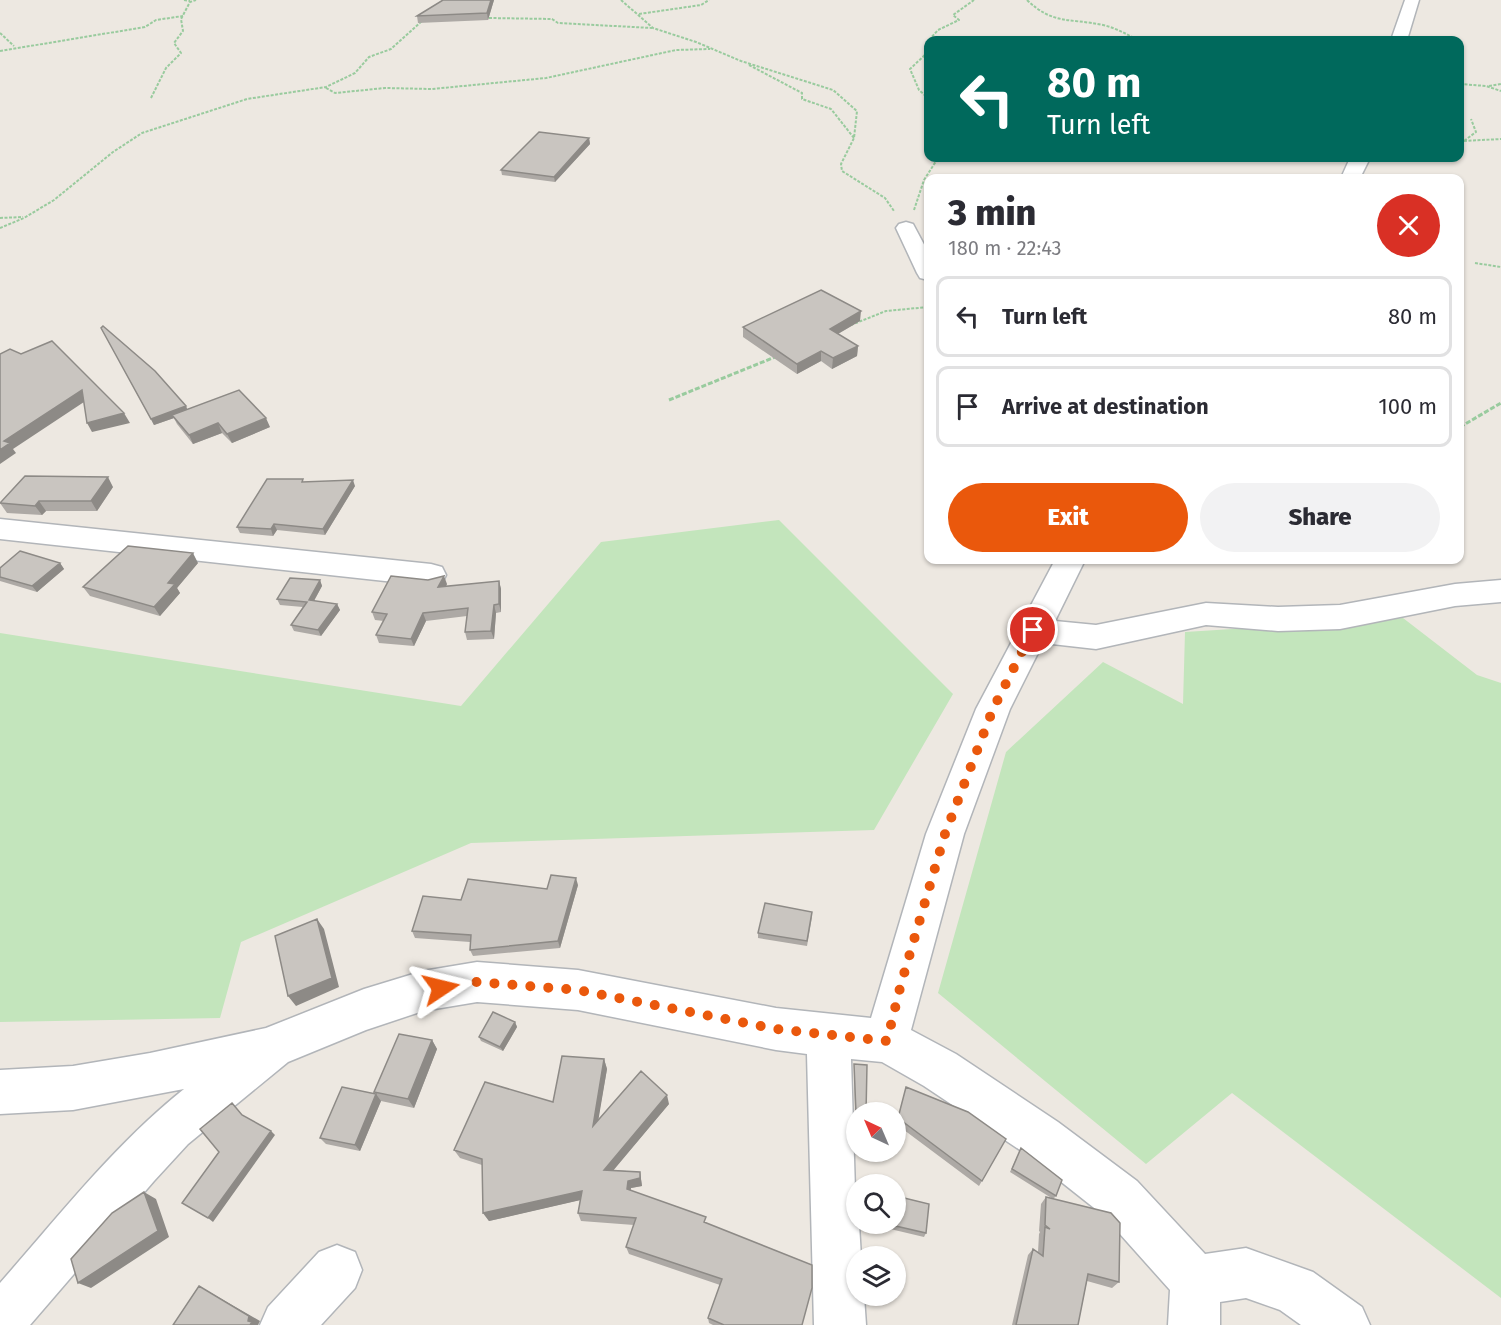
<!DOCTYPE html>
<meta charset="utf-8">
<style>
body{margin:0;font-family:"Fira Sans",sans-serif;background:#f2f2f3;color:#2b2b33;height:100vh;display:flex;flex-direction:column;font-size:22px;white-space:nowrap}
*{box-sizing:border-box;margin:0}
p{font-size:20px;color:#7c7c81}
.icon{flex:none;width:33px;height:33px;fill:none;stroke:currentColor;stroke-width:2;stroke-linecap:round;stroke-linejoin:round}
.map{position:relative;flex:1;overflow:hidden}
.sheet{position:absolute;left:924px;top:174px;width:540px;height:390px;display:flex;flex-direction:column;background:#fff;border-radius:12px;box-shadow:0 2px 4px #0004}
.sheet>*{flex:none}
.top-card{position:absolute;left:924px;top:36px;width:540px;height:126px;border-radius:12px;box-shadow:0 2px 4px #0004;background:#00695c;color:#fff;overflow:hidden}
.needle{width:39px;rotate:316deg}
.buttons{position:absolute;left:846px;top:1102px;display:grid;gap:12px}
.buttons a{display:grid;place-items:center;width:60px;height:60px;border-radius:50%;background:#fff;box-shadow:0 2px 4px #0004;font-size:30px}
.pin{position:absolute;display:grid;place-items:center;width:51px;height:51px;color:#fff;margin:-26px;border:3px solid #fff;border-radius:50%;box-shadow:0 2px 6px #0007}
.me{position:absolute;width:66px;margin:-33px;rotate:80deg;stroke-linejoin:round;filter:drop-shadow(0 0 4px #0008)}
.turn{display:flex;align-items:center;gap:21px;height:126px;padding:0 24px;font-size:27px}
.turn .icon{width:78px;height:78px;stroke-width:2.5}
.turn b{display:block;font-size:42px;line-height:51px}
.round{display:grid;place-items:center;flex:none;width:63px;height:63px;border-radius:32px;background:#f2f2f3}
.head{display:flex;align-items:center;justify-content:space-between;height:102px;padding:0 24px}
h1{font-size:36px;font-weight:800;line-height:45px}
.action{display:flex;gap:12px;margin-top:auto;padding:12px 24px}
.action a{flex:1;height:69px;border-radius:36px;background:#ea580c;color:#fff;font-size:24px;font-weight:800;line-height:69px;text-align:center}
.action a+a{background:#f2f2f3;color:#2b2b33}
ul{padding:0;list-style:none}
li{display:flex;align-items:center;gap:18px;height:81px;margin:0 12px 9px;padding:0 12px;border:3px solid #e1e1e2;border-radius:12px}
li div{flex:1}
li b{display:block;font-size:22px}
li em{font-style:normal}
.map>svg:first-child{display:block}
.green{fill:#c3e5bc}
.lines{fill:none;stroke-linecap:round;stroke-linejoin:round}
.minor-casing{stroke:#b2b5b9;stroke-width:3}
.path-far1{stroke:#99cb9e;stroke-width:2;stroke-dasharray:3 1.5;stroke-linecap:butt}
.path{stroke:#99cb9e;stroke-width:3;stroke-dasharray:5 2;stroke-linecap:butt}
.minor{fill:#fff;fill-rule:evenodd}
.wall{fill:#ada9a5}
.shaded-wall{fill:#8d8a86}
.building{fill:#c9c5c0;stroke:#8d8a86;stroke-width:1.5}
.route{stroke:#ea580c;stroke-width:10;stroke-dasharray:0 18}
</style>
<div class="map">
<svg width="1501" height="1325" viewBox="0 0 1501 1325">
<rect width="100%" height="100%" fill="#ede8e1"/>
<!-- green -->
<path class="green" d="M 779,520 L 953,694 L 874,830 L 471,843 L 241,942 L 220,1018 L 0,1022 L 0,633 L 461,706 L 601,542 Z
M 1403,618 L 1477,675 L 1501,683 L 1501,1298 L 1232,1093 L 1146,1164 L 938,993 L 1006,752 L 1103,662 L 1183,704 L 1185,632 Z"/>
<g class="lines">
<!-- minor casing -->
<g class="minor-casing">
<path id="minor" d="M 1405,0 L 1419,0 L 1407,40 L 1391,40 Z
M 1350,158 L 1370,158 L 1360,178 L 1341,178 Z
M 906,222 L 913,224 L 928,252 L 928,280 L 920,278 L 917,273 L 896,228 L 899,224 Z
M 0,519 L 431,564 L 442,567 L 446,575 L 442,583 L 431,586 L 0,539 Z
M 1055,560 L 1085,560 L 1055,621 L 1096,625 L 1206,603 L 1278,607 L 1340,605 L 1455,584 L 1501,580 L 1501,602 L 1455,606 L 1340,629 L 1278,631 L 1206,625 L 1096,649 L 1043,643 L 1010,709 L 964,834 L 911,1030 L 956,1054 L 1058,1122 L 1137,1181 L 1205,1254 L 1246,1248 L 1313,1272 L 1362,1307 L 1370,1325 L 1301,1325 L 1280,1310 L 1246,1298 L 1220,1302 L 1220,1325 L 1168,1325 L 1170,1290 L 1103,1215 L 1026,1154 L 924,1086 L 882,1062 L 851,1059 L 856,1224 L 859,1224 L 861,1257 L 856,1257 L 856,1296 L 864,1296 L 866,1325 L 814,1325 L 807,1054 L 776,1050 L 578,1010 L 477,1002 L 423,1011 L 366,1030 L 288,1062 L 188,1144 L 154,1181 L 30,1325 L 0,1325 L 0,1283 C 59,1216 115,1144 184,1089 L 73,1110 L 0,1114 L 0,1070 L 73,1066 L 150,1053 L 266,1028 L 364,989 L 423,971 L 477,962 L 578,970 L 776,1008 L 871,1018 L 926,834 L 976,709 Z
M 337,1245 L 355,1252 L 362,1270 L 355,1288 L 321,1325 L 260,1325 L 268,1307 L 319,1252 Z"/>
</g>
<!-- path-far1 -->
<path class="path-far1" d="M 184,0 L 190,1
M 621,0 L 653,28 L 696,42 L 741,61 L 833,90 L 857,111 L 854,138 L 841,164 L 842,171 L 885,198 L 894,211
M 1027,0 C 1053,25 1070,18 1103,25 C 1116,28 1126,34 1138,40
M 639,14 L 701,5 L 709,0
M 489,18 L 552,19 L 558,23 L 652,28
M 0,33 L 14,46
M 929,40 L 938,30 L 959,20 L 953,15 L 974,0
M 0,51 L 145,27 L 156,20 L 183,16
M 928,52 L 910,69 L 919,90 L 928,98
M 749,65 L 802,93 L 802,99 L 831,109 L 854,138
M 1460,84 L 1486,86 L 1501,91
M 1489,86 L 1501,84
M 326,88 L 335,93 L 385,88 L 432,89 L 546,78 L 676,50 L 710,49
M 151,98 L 166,68 L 181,53 L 174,43 L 183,31 L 181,19 L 190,2 L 196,0
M 1460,140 L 1464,141 L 1476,132 L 1471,119
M 1464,141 L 1501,139
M 914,210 L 924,180 L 938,158
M 0,218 L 23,217
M 0,228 L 24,218 L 54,200 L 113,152 L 142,133 L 247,99 L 326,87 L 355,73 L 369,57 L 391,49 L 423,20
M 1475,263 L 1501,267
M 851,325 L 886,311 L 928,307"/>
<!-- path -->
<path class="path" d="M 669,400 L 775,357
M 1460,427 L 1501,403"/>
<!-- minor -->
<use href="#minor" class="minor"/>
</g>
<!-- wall -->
<path class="wall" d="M 443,0 L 494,0 L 488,20 L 418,23 L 417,16 Z
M 589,138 L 590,144 L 555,182 L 502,175 L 501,170 Z
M 860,321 L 838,334 L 858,346 L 857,356 L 832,369 L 821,361 L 797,374 L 743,337 L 743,327 Z
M 101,328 L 186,406 L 187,409 L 270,427 L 232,443 L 222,433 L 193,444 L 177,424 L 174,418 L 154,425 Z
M 304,482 L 355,486 L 325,535 L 277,530 L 273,536 L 240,533 L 237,527 Z
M 113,487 L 97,511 L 46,511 L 42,515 L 7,513 L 0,503 Z
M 60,563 L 64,569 L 37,592 L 0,581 L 0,568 Z
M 198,563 L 177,588 L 180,593 L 160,616 L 90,596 L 83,587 Z
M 320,580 L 322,586 L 314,601 L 337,604 L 340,610 L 321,636 L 294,631 L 291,625 L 303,607 L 280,605 L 277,599 Z
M 499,581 L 501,589 L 501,612 L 496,613 L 494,639 L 467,640 L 465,632 L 467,616 L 426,621 L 414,646 L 379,643 L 376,635 L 384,621 L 375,620 L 372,612 L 447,584 L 446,587 Z
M 578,885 L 560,948 L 473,956 L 470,950 L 470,942 L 415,938 L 412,931 L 461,900 Z
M 812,917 L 807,946 L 758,938 L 758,933 Z
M 515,1022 L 517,1027 L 503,1051 L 481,1041 L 479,1037 Z
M 432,1040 L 437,1049 L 414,1108 L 381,1101 L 360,1151 L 326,1144 L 320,1138 L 376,1094 L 374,1092 Z
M 604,1059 L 607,1069 L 598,1119 L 669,1104 L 613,1170 L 640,1172 L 642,1186 L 631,1188 L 630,1191 L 706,1223 L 802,1325 L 713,1325 L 709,1323 L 708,1318 L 720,1285 L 629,1254 L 626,1247 L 634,1225 L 581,1221 L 578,1213 L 580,1200 L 489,1221 L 483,1213 L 482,1165 L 460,1158 L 454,1150 L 553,1102 Z
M 854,1064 L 856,1113 L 856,1118 L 855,1118 L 854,1069 Z
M 906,1087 L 1006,1139 L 979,1186 L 896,1124 Z
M 1021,1148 L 1056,1196 L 1053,1199 L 1119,1282 L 1112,1288 L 1087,1281 L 1078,1325 L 1012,1325 L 1028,1255 L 1033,1249 L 1038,1252 L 1039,1234 L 1040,1232 L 1039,1231 L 1041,1204 L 1046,1197 L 1053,1199 L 1010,1172 Z
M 886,1224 L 896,1224 L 926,1233 L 924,1237 L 886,1228 Z"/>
<!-- shaded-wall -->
<path class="shaded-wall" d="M 491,0 L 494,0 L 488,20 L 487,13 Z
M 589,138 L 590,144 L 555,182 L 554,177 Z
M 861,311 L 860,321 L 829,339 L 830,329 Z
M 858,346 L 857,356 L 832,369 L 833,358 Z
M 821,351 L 821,361 L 797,374 L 797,364 Z
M 82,390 L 87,400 L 13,449 L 16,453 L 0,464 L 0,450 L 4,441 Z
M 186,406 L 188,412 L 172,415 L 174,418 L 154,425 L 151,419 Z
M 124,413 L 130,423 L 92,432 L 87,423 Z
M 266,418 L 270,427 L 232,443 L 227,434 Z
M 218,423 L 222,433 L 193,444 L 189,435 Z
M 108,477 L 113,487 L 97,511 L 91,501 Z
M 353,480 L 355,486 L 325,535 L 323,529 Z
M 39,501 L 46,511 L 42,515 L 35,506 Z
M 274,524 L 277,530 L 273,536 L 271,529 Z
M 193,553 L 198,563 L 177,588 L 180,593 L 160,616 L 154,607 L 168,583 Z
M 60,563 L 64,569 L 37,592 L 32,586 Z
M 444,576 L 447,584 L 441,595 L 438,587 Z
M 320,580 L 322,586 L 311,606 L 309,600 Z
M 499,581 L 501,589 L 501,612 L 499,604 Z
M 337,604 L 340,610 L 321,636 L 318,630 Z
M 494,605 L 496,613 L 494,639 L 491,631 Z
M 423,613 L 426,621 L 414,646 L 411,639 Z
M 576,878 L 578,885 L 560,948 L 558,941 Z
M 317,919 L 324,929 L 339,987 L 296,1006 L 288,996 Z
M 515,1022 L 517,1027 L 503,1051 L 500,1047 Z
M 432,1040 L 437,1049 L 414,1108 L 408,1099 Z
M 604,1059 L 607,1069 L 596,1134 L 593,1126 Z
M 376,1094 L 381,1101 L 360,1151 L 355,1145 Z
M 667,1095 L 669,1104 L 607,1178 L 604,1170 Z
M 271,1131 L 275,1135 L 213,1222 L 208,1218 Z
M 640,1172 L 642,1186 L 631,1188 L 630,1197 L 627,1189 L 628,1181 Z
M 582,1191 L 585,1199 L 489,1221 L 483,1213 Z
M 144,1192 L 156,1199 L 169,1237 L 91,1288 L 78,1283 Z
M 199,1286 L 260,1321 L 258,1325 L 250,1325 L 248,1321 Z"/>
<!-- building -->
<path class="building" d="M 443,0 L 491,0 L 487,13 L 417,16 Z
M 539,132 L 589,138 L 554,177 L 501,170 Z
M 821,290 L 861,311 L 830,329 L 858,346 L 833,358 L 821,351 L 797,364 L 743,327 Z
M 103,326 L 155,371 L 186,406 L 151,419 L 101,328 Z
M 52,341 L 124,413 L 87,423 L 82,390 L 4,441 L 10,443 L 0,450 L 0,354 L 10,349 L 21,354 Z
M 239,390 L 266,418 L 227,434 L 218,423 L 189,435 L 172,415 Z
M 25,476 L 108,477 L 91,501 L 39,501 L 35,506 L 0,503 Z
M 267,479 L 303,479 L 302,482 L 353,480 L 323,529 L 274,524 L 271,529 L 237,527 Z
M 128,546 L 193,553 L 168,583 L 175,584 L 154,607 L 83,587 Z
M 20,551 L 60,563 L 32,586 L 0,577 L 0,568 Z
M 391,576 L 428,580 L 444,576 L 438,587 L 499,581 L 499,604 L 494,605 L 491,631 L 465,632 L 468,608 L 423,613 L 411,639 L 376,635 L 387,614 L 372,612 Z
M 290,578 L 320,580 L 309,600 L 337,604 L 318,630 L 291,625 L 307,602 L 277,599 Z
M 551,875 L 576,878 L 558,941 L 470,950 L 471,935 L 412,931 L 423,896 L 461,900 L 468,879 L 547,889 Z
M 765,903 L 812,912 L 807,941 L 758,933 Z
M 317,919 L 332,978 L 288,996 L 275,936 Z
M 493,1012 L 515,1022 L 500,1047 L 479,1037 Z
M 399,1034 L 432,1040 L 408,1099 L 374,1092 Z
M 562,1056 L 604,1059 L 593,1126 L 641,1071 L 667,1095 L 604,1170 L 640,1172 L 640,1178 L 628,1181 L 627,1189 L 706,1217 L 704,1222 L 812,1265 L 812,1288 L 802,1325 L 724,1325 L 708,1318 L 722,1279 L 626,1247 L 636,1218 L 578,1213 L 582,1191 L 483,1213 L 482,1159 L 454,1150 L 485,1082 L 553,1102 Z
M 854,1064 L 867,1065 L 866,1113 L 856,1113 Z
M 342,1087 L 376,1094 L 355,1145 L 320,1138 Z
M 906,1087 L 968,1112 L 1006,1139 L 982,1181 L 898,1118 Z
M 232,1103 L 242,1115 L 271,1131 L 208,1218 L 182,1203 L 219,1152 L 200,1129 Z
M 1021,1148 L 1062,1180 L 1056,1196 L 1012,1169 Z
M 144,1192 L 158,1231 L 78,1283 L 71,1259 L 112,1213 Z
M 896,1196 L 929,1204 L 926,1233 L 887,1224 L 896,1224 Z
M 1046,1197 L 1111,1213 L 1120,1223 L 1119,1282 L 1088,1274 L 1078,1325 L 1016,1325 L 1033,1249 L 1043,1256 L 1045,1227 L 1050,1229 L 1045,1225 Z
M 199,1286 L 249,1316 L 248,1321 L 252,1322 L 250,1325 L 173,1325 Z"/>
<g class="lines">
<!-- route -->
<path class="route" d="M 441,988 L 477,982 L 578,990 L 776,1029 L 887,1041 L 901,984 L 945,834 L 993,709 L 1033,630"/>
</g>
</svg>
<div class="buttons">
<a><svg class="needle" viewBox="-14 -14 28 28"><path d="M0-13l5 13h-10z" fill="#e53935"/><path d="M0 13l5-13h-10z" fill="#7c7c81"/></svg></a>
<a><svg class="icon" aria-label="search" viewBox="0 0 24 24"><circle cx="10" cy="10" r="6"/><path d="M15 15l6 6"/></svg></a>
<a><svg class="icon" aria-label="layers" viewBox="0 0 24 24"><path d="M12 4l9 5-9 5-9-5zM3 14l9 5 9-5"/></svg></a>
</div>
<div class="pin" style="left:1033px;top:630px;background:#d93025"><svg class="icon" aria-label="arrive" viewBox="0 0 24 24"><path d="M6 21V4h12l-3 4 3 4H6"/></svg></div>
<svg class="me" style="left:441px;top:988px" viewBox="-20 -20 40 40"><path d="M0-17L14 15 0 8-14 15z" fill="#ea580c" stroke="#fff" stroke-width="4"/></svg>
<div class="top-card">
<div class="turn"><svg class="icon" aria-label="left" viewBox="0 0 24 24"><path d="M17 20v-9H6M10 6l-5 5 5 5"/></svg><div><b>80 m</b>Turn left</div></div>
</div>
<section class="sheet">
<div class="head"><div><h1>3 min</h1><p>180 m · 22:43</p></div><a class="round" style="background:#d93025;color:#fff"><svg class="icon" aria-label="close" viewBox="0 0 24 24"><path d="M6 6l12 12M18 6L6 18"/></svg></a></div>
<ul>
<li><svg class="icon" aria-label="left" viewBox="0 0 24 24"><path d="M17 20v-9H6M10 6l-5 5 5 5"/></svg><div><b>Turn left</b></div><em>80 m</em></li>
<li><svg class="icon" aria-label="arrive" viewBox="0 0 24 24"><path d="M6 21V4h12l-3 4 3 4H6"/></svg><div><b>Arrive at destination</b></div><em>100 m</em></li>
</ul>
<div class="action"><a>Exit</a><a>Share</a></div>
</section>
</div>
